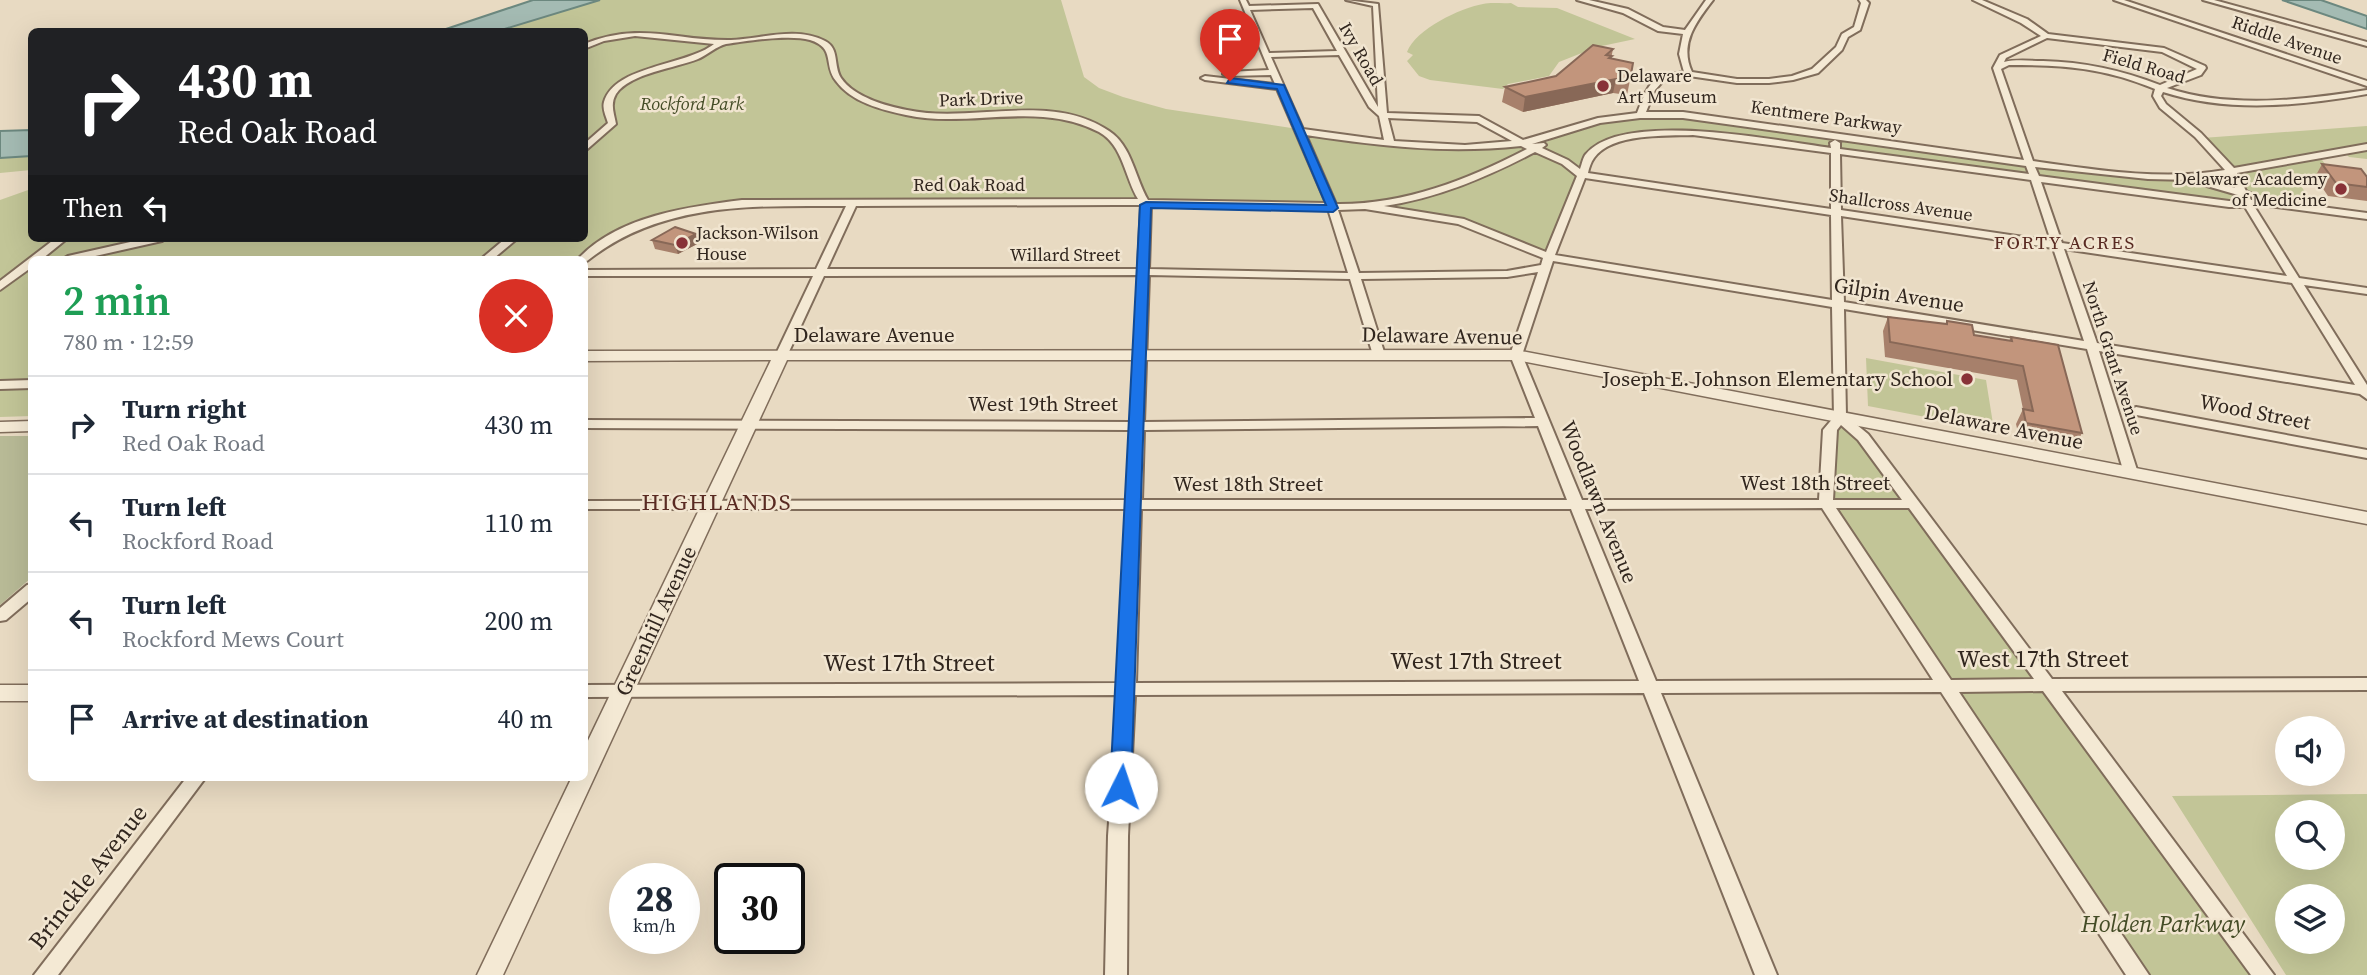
<!DOCTYPE html>
<meta charset="utf-8">
<style>
body{margin:0;font-family:"Source Serif 4",serif;background:#f6f6f7;color:#1f2937;height:100vh;display:flex;flex-direction:column;font-size:26px;white-space:nowrap}
*{box-sizing:border-box;margin:0}
p{font-size:23px;color:#747a83}
.icon{flex:none;width:38px;height:38px;fill:none;stroke:currentColor;stroke-width:2;stroke-linecap:round;stroke-linejoin:round}
.map{position:relative;flex:1;overflow:hidden}
.panel{position:absolute;left:28px;top:256px;width:560px;height:525px;display:flex;flex-direction:column;background:#fff;border-radius:10px;box-shadow:0 7px 28px #0002}
.panel>*{flex:none}
.guide{position:absolute;left:28px;top:28px;width:560px;height:214px;border-radius:10px;box-shadow:0 7px 28px #0002;background:#202124;color:#fff;overflow:hidden}
.tools{position:absolute;left:2275px;top:716px;display:grid;gap:14px}
.tools a{display:grid;place-items:center;width:70px;height:70px;border-radius:50%;background:#fff;box-shadow:0 7px 28px #0002;font-size:35px}
.speed{position:absolute;left:609px;top:863px;display:flex;gap:14px;font-size:35px;font-weight:700;text-align:center}
.speed>*{display:grid;place-content:center;width:91px;height:91px;border-radius:50%;background:#fff;box-shadow:0 7px 28px #0002;line-height:1}
.speed small{font-size:18px;font-weight:400}
.speed .limit{border:4px solid #111;border-radius:10px;background:#fff;color:#111}
.pin{position:absolute;display:grid;place-items:center;width:60px;height:60px;color:#fff;margin:-72px -30px;border-radius:50% 50% 50% 0;rotate:-45deg;box-shadow:0 0 7px #0007}
.pin .icon{rotate:45deg}
.me{position:absolute;width:77px;margin:-38px;rotate:4deg;stroke-linejoin:round;filter:drop-shadow(0 0 5px #0008)}
.turn{display:flex;align-items:center;gap:24px;height:147px;padding:0 35px;font-size:32px}
.turn .icon{width:91px;height:91px;stroke-width:2.5}
.turn b{display:block;font-size:49px;line-height:60px}
.then{display:flex;align-items:center;height:66px;padding:0 35px;background:#0003;gap:14px;font-size:26px}
.round{display:grid;place-items:center;flex:none;width:74px;height:74px;border-radius:37px;background:#f6f6f7}
.headline{display:flex;align-items:center;justify-content:space-between;height:119px;padding:0 35px}
h1{font-size:42px;font-weight:600;line-height:52px;color:#1e9e55}
ul{padding:0;list-style:none}
li{display:flex;align-items:center;gap:21px;height:98px;padding:0 35px;border-top:2px solid #e0e1e3}
li div{flex:1}
li b{display:block;font-size:26px}
li em{font-style:normal}
.map>svg:first-child{display:block}
.green{fill:#c2c597;fill-rule:evenodd}
.cemetery{fill:#b8ba96}
.water{fill:#a4bbb3;stroke:#6c887f;stroke-width:2}
.lines{fill:none;stroke-linecap:round;stroke-linejoin:round}
.minor-casing{stroke:#806d5b;stroke-width:4}
.tertiary-casing{stroke:#806d5b;stroke-width:3}
.minor{fill:#f4e9d4;fill-rule:evenodd}
.tertiary{fill:#f4e9d4;fill-rule:evenodd}
.wall{fill:#a7806b}
.shaded-wall{fill:#886857}
.building{fill:#c2957c;stroke:#886857;stroke-width:2}
.route{fill:#1a73e8;stroke:#114b97;stroke-width:2}
.poi-dot{fill:#883237;stroke:#f1e5d0;stroke-width:2.5}
.labels{text-anchor:middle;stroke-width:5;stroke-linejoin:round;paint-order:stroke}
.far-street-label{font-size:18px;fill:#31261e;stroke:#f1e5d0}
.far-poi-label{font-size:18px;fill:#31261e;stroke:#f1e5d0;text-anchor:start}
.far-park-label{font-size:18px;font-style:italic;fill:#444c26;stroke:#f1e5d0}
.far-neighbourhood-label{font-size:19px;letter-spacing:2px;fill:#592a22;stroke:#f1e5d0}
.street-label{font-size:21px;fill:#31261e;stroke:#f1e5d0}
.poi-label{font-size:21px;fill:#31261e;stroke:#f1e5d0;text-anchor:end}
.neighbourhood-label{font-size:23px;letter-spacing:2px;fill:#592a22;stroke:#f1e5d0}
.near-street-label{font-size:24px;fill:#31261e;stroke:#f1e5d0}
.near-park-label{font-size:24px;font-style:italic;fill:#444c26;stroke:#f1e5d0}
</style>
<div class="map">
<svg width="2367" height="975" viewBox="0 0 2367 975">
<rect width="100%" height="100%" fill="#e8dac2"/>
<!-- green -->
<path class="green" d="M 600,0 L 1061,0 L 1084,77 L 1099,88 L 1123,97 L 1166,109 L 1416,147 L 1522,143 L 1535,149 C 1575,123 1617,118 1664,114 L 2078,170 L 2184,178 L 2242,192 L 2202,138 L 2367,126 L 2367,159 L 2349,157 L 2345,153 L 2315,159 L 2322,160 L 2336,178 L 2292,173 L 2312,202 L 2244,193 L 2248,204 L 1706,134 L 1637,135 L 1594,151 L 1549,257 L 1473,225 L 1391,209 L 1146,205 L 721,205 L 629,230 L 583,259 L 32,259 L 31,416 L 0,417 L 0,200 L 31,189 L 32,238 L 584,238 L 584,32 L 498,31 Z
M 1511,3 L 1518,7 L 1557,8 L 1635,39 L 1597,47 L 1559,62 L 1549,76 L 1508,84 L 1503,89 L 1430,80 L 1419,76 L 1407,61 L 1413,55 L 1407,52 C 1416,29 1460,8 1483,4 C 1492,2 1502,4 1511,3 Z
M 31,156 L 31,170 L 0,173 L 0,158 Z
M 1866,358 L 1986,380 L 1994,430 L 1868,406 Z
M 1840,417 L 1852,427 L 2263,975 L 2138,975 L 1826,504 L 1827,449 Z
M 2367,794 L 2367,975 L 2286,975 L 2172,796 ZM 2287,812 L 2333,812 L 2333,858 L 2287,858 ZM 2288,896 L 2333,896 L 2333,942 L 2287,942 Z"/>
<!-- cemetery -->
<path class="cemetery" d="M 0,436 L 32,436 L 31,578 L 0,605 Z"/>
<!-- water -->
<path class="water" d="M 533,0 L 600,0 L 498,31 L 440,31 Z
M 2282,0 L 2321,0 L 2367,16 L 2367,29 Z
M 31,130 L 31,156 L 0,158 L 0,131 Z"/>
<g class="lines">
<!-- minor casing -->
<g class="minor-casing">
<path id="minor" d="M 1240,0 L 1246,0 L 1249,6 L 1318,4 L 1378,107 L 1373,6 L 1346,0 L 1378,4 L 1387,113 L 1479,116 L 1523,140 L 1598,118 L 1637,113 C 1650,81 1650,77 1684,72 L 1679,54 L 1683,34 L 1658,31 L 1623,13 L 1577,0 L 1589,0 L 1628,9 L 1663,27 L 1685,30 L 1706,0 L 1713,0 C 1696,22 1679,44 1692,72 L 1737,79 L 1769,79 L 1792,76 L 1812,69 L 1836,47 L 1842,34 L 1854,27 L 1861,3 L 1859,0 L 1866,0 L 1869,3 L 1860,30 L 1848,37 L 1842,50 L 1818,73 L 1793,80 L 1769,83 L 1737,83 L 1689,76 L 1664,80 L 1655,90 L 1646,112 L 1683,112 L 2024,160 L 1993,68 L 2000,55 L 2041,36 L 2021,23 L 1973,0 L 1982,0 L 2027,19 L 2048,34 L 2164,48 L 2205,66 L 2206,68 L 2201,75 L 2167,88 C 2231,109 2303,100 2367,90 L 2367,94 C 2300,106 2228,113 2163,92 L 2161,96 L 2166,104 L 2201,133 L 2234,168 L 2367,144 L 2367,150 L 2237,173 L 2246,191 L 2252,194 L 2249,196 L 2251,200 L 2269,200 L 2367,213 L 2367,219 L 2269,206 L 2254,206 L 2299,278 L 2367,288 L 2367,294 L 2304,285 L 2367,385 L 2367,399 L 2360,394 L 2099,351 L 2138,473 L 2131,477 L 2124,473 L 2087,349 L 1844,309 L 1846,416 L 1868,434 L 2052,679 L 2367,678 L 2367,690 L 2062,691 L 2274,975 L 2251,975 L 2043,691 L 1959,692 L 2149,975 L 2126,975 L 1941,692 L 1661,693 L 1777,975 L 1755,975 L 1644,693 L 1135,695 L 1128,836 L 1127,975 L 1105,975 L 1108,836 L 1118,695 L 584,697 L 584,685 L 1119,683 L 1127,509 L 584,509 L 584,501 L 1127,500 L 1131,430 L 584,428 L 584,420 L 1131,422 L 1138,275 L 824,276 L 787,356 L 785,359 L 777,359 L 775,356 L 813,276 L 584,276 L 584,270 L 816,269 L 846,206 C 756,206 662,201 587,261 L 578,259 C 618,216 687,207 742,200 L 1138,199 C 1125,178 1123,145 1099,132 C 1038,100 970,129 906,115 C 882,110 851,102 836,81 C 823,65 836,48 810,40 C 789,34 747,41 726,44 C 717,46 707,55 698,59 C 676,68 630,73 616,94 C 610,104 614,113 616,124 L 584,152 L 584,144 L 608,123 C 606,116 602,109 604,102 C 615,65 686,66 714,44 L 635,36 L 604,41 L 584,49 L 584,44 C 641,21 675,41 731,40 C 762,39 795,26 825,41 C 840,49 833,65 841,78 C 854,97 886,106 907,110 C 972,124 1050,91 1109,131 C 1132,146 1135,178 1148,200 L 1326,203 L 1277,89 L 1205,80 L 1201,78 L 1205,76 L 1275,84 L 1271,75 L 1227,76 L 1223,74 L 1227,72 L 1269,70 ZM 1313,8 L 1337,51 L 1269,53 L 1250,10 ZM 2047,38 L 2162,52 L 2197,69 L 2160,85 C 2121,70 2084,62 2043,61 C 2030,61 2017,59 2004,62 L 2006,58 ZM 1339,55 L 1369,107 L 1379,116 L 1384,140 L 1303,129 L 1271,57 ZM 2009,65 C 2065,65 2104,68 2155,89 L 2153,96 L 2160,108 L 2195,137 L 2225,170 C 2163,181 2096,170 2033,161 L 2001,69 ZM 1388,118 L 1477,122 L 1512,141 L 1465,145 L 1394,141 ZM 1640,118 L 1683,118 L 2026,166 L 2029,174 L 1840,149 L 1840,143 L 1835,140 L 1830,143 L 1831,148 C 1778,141 1623,109 1586,154 C 1583,157 1582,164 1580,169 L 1568,160 L 1542,148 L 1546,145 L 1544,143 L 1532,144 L 1600,123 ZM 1306,135 C 1380,146 1445,154 1521,146 L 1527,149 C 1467,180 1404,205 1336,204 ZM 1693,135 L 1831,153 L 1831,209 L 1588,173 C 1589,168 1591,162 1594,158 C 1611,133 1666,136 1693,135 ZM 1535,152 L 1562,164 L 1577,176 L 1546,252 L 1464,219 L 1384,206 C 1438,198 1487,177 1535,152 ZM 1840,154 L 2031,180 L 2051,241 L 1841,210 ZM 2035,167 L 2148,179 L 2191,180 L 2193,182 L 2238,195 L 2241,201 L 2229,201 L 2039,176 ZM 2229,175 L 2235,188 L 2204,179 ZM 1585,178 L 1831,215 L 1832,300 L 1555,255 ZM 2041,182 L 2229,207 L 2245,207 L 2287,276 L 2062,243 ZM 1115,205 L 1141,205 L 1138,269 L 827,269 L 856,206 ZM 1151,206 L 1328,209 L 1348,273 L 1149,269 ZM 1365,209 L 1458,224 L 1543,258 L 1541,265 L 1507,271 L 1359,273 L 1338,210 ZM 1841,216 L 2053,248 L 2084,341 L 1844,302 ZM 2064,249 L 2292,283 L 2355,385 L 2097,343 ZM 1553,261 L 1832,307 L 1834,417 L 1823,430 L 1819,500 L 1582,500 L 1522,355 ZM 1538,272 L 1510,355 L 1535,418 L 1144,422 L 1149,275 L 1350,279 L 1373,355 L 1379,359 L 1385,355 L 1361,279 L 1507,277 ZM 1841,425 L 1858,440 L 1902,500 L 1833,500 L 1837,430 ZM 1538,426 L 1567,500 L 1142,500 L 1144,430 ZM 1822,508 L 1933,680 L 1656,681 L 1585,509 ZM 1836,508 L 1909,508 L 2034,679 L 1951,680 ZM 1141,509 L 1571,509 L 1639,681 L 1136,683 Z
M 2114,0 L 2124,0 L 2367,81 L 2367,86 Z
M 2203,0 L 2214,0 L 2367,42 L 2367,46 Z
M 56,238 L 68,238 L 42,259 L 32,259 L 32,267 L 0,290 L 0,281 Z
M 148,238 L 167,238 L 162,241 L 82,259 L 63,259 L 68,256 Z
M 506,238 L 518,238 L 493,259 L 481,259 Z
M 32,380 L 32,388 L 0,389 L 0,381 Z
M 2136,407 L 2367,450 L 2367,458 L 2131,414 L 2130,411 Z
M 32,584 L 32,598 L 6,620 L 0,621 L 0,608 L 27,585 Z
M 187,777 L 206,777 L 58,975 L 34,975 Z"/>
</g>
<!-- tertiary casing -->
<g class="tertiary-casing">
<path id="tertiary" d="M 1516,350 L 2367,512 L 2367,524 L 1516,360 L 787,360 L 503,975 L 477,975 L 572,777 L 584,777 L 584,749 L 771,360 L 584,361 L 584,351 Z
M 32,421 L 32,431 L 0,432 L 0,422 Z
M 0,685 L 32,685 L 32,701 L 0,701 Z"/>
</g>
<!-- minor -->
<use href="#minor" class="minor"/>
<!-- tertiary -->
<use href="#tertiary" class="tertiary"/>
</g>
<!-- wall -->
<path class="wall" d="M 1613,49 L 1611,59 L 1630,80 L 1627,95 L 1613,93 L 1523,112 L 1502,102 L 1505,87 L 1556,76 Z
M 2322,164 L 2367,177 L 2367,201 L 2328,196 L 2315,177 Z
M 652,240 L 699,243 L 678,254 L 655,249 Z
M 1888,317 L 1945,324 L 1947,321 L 1974,335 L 2009,341 L 2011,337 L 2082,433 L 2074,448 L 2019,437 L 2016,424 L 2023,409 L 2017,380 L 1885,357 L 1883,331 Z"/>
<!-- shaded-wall -->
<path class="shaded-wall" d="M 1616,79 L 1613,93 L 1523,112 L 1525,97 Z
M 696,234 L 699,243 L 678,254 L 675,245 Z"/>
<!-- building -->
<path class="building" d="M 1593,45 L 1613,49 L 1606,55 L 1612,56 L 1609,58 L 1633,63 L 1630,80 L 1616,79 L 1525,97 L 1505,87 L 1556,76 Z
M 2322,164 L 2361,169 L 2367,177 L 2367,187 L 2336,183 Z
M 675,227 L 696,234 L 675,245 L 652,240 Z
M 1888,317 L 1947,324 L 1947,321 L 1972,325 L 1974,335 L 2012,341 L 2011,337 L 2058,345 L 2082,433 L 2026,423 L 2023,409 L 2033,411 L 2023,366 L 1890,342 Z"/>
<!-- route -->
<path class="route" d="M 1230,78 L 1284,85 L 1338,208 L 1333,212 L 1151,208 L 1131,787 L 1128,793 L 1114,793 L 1110,787 L 1140,205 L 1146,202 L 1326,205 L 1277,89 L 1227,83 Z"/>
<!-- markers -->
<g class="poi-dot">
<circle cx="1603" cy="86" r="7"/>
<circle cx="2341" cy="189" r="7"/>
<circle cx="682" cy="243" r="7"/>
<circle cx="1967" cy="379" r="7"/>
</g>
<g class="labels">
<!-- far-street labels -->
<g class="far-street-label">
<text transform="translate(2287 40) rotate(19)" y="6">Riddle Avenue</text>
<text transform="translate(1361 54) rotate(60)" y="6">Ivy Road</text>
<text transform="translate(2144 66) rotate(16)" y="6">Field Road</text>
<text transform="translate(981 99) rotate(-2)" y="6">Park Drive</text>
<text transform="translate(1826 117) rotate(8)" y="6">Kentmere Parkway</text>
<text x="969" y="191">Red Oak Road</text>
<text transform="translate(1901 205) rotate(8)" y="6">Shallcross Avenue</text>
<text x="1065" y="261">Willard Street</text>
<text transform="translate(2113 358) rotate(72)" y="6">North Grant Avenue</text>
</g>
<!-- far-poi labels -->
<g class="far-poi-label">
<text x="1617" y="82">Delaware<tspan x="1617" dy="21">Art Museum</tspan></text>
<text x="2327" y="185" text-anchor="end">Delaware Academy<tspan x="2327" dy="21">of Medicine</tspan></text>
<text x="696" y="239">Jackson-Wilson<tspan x="696" dy="21">House</tspan></text>
</g>
<!-- far-park labels -->
<g class="far-park-label">
<text x="692" y="110">Rockford Park</text>
</g>
<!-- far-neighbourhood labels -->
<g class="far-neighbourhood-label">
<text x="2065" y="249">FORTY ACRES</text>
</g>
<!-- street labels -->
<g class="street-label">
<text transform="translate(1899 295) rotate(9)" y="7">Gilpin Avenue</text>
<text x="874" y="342">Delaware Avenue</text>
<text transform="translate(1442 336) rotate(1)" y="7">Delaware Avenue</text>
<text x="1043" y="411">West 19th Street</text>
<text transform="translate(2255 412) rotate(11)" y="7">Wood Street</text>
<text transform="translate(2004 427) rotate(11)" y="7">Delaware Avenue</text>
<text x="1815" y="490">West 18th Street</text>
<text x="1248" y="491">West 18th Street</text>
<text transform="translate(1599 502) rotate(68)" y="7">Woodlawn Avenue</text>
<text transform="translate(656 621) rotate(-65)" y="7">Greenhill Avenue</text>
</g>
<!-- poi labels -->
<g class="poi-label">
<text x="1953" y="386">Joseph E. Johnson Elementary School</text>
</g>
<!-- neighbourhood labels -->
<g class="neighbourhood-label">
<text x="717" y="510">HIGHLANDS</text>
</g>
<!-- near-street labels -->
<g class="near-street-label">
<text x="2043" y="667">West 17th Street</text>
<text x="1476" y="669">West 17th Street</text>
<text x="909" y="671">West 17th Street</text>
<text transform="translate(88 877) rotate(-52)" y="8">Brinckle Avenue</text>
</g>
<!-- near-park labels -->
<g class="near-park-label">
<text x="2163" y="932">Holden Parkway</text>
</g>
</g>
</svg>
<div class="tools">
<a><svg class="icon" aria-label="sound" viewBox="0 0 24 24"><path d="M4 9h4l5-4v14l-5-4H4zM17 9q2 3 0 6"/></svg></a>
<a><svg class="icon" aria-label="search" viewBox="0 0 24 24"><circle cx="10" cy="10" r="6"/><path d="M15 15l6 6"/></svg></a>
<a><svg class="icon" aria-label="layers" viewBox="0 0 24 24"><path d="M12 4l9 5-9 5-9-5zM3 14l9 5 9-5"/></svg></a>
</div>
<div class="speed"><div>28<small>km/h</small></div><div class="limit">30</div></div>
<div class="pin" style="left:1230px;top:81px;background:#d93025"><svg class="icon" aria-label="arrive" viewBox="0 0 24 24"><path d="M6 21V4h12l-3 4 3 4H6"/></svg></div>
<svg class="me" style="left:1121px;top:787px" viewBox="-20 -20 40 40"><circle r="19" fill="#fff"/><path d="M0-13L10 11 0 6-10 11z" fill="#1a73e8"/></svg>
<div class="guide">
<div class="turn"><svg class="icon" aria-label="right" viewBox="0 0 24 24"><path d="M7 20v-9h11M14 6l5 5-5 5"/></svg><div><b>430 m</b>Red Oak Road</div></div>
<div class="then">Then<svg class="icon" aria-label="left" viewBox="0 0 24 24"><path d="M17 20v-9H6M10 6l-5 5 5 5"/></svg></div>
</div>
<section class="panel">
<div class="headline"><div><h1>2 min</h1><p>780 m · 12:59</p></div><a class="round" style="background:#d93025;color:#fff"><svg class="icon" aria-label="close" viewBox="0 0 24 24"><path d="M6 6l12 12M18 6L6 18"/></svg></a></div>
<ul>
<li><svg class="icon" aria-label="right" viewBox="0 0 24 24"><path d="M7 20v-9h11M14 6l5 5-5 5"/></svg><div><b>Turn right</b><p>Red Oak Road</p></div><em>430 m</em></li>
<li><svg class="icon" aria-label="left" viewBox="0 0 24 24"><path d="M17 20v-9H6M10 6l-5 5 5 5"/></svg><div><b>Turn left</b><p>Rockford Road</p></div><em>110 m</em></li>
<li><svg class="icon" aria-label="left" viewBox="0 0 24 24"><path d="M17 20v-9H6M10 6l-5 5 5 5"/></svg><div><b>Turn left</b><p>Rockford Mews Court</p></div><em>200 m</em></li>
<li><svg class="icon" aria-label="arrive" viewBox="0 0 24 24"><path d="M6 21V4h12l-3 4 3 4H6"/></svg><div><b>Arrive at destination</b></div><em>40 m</em></li>
</ul>
</section>
</div>
